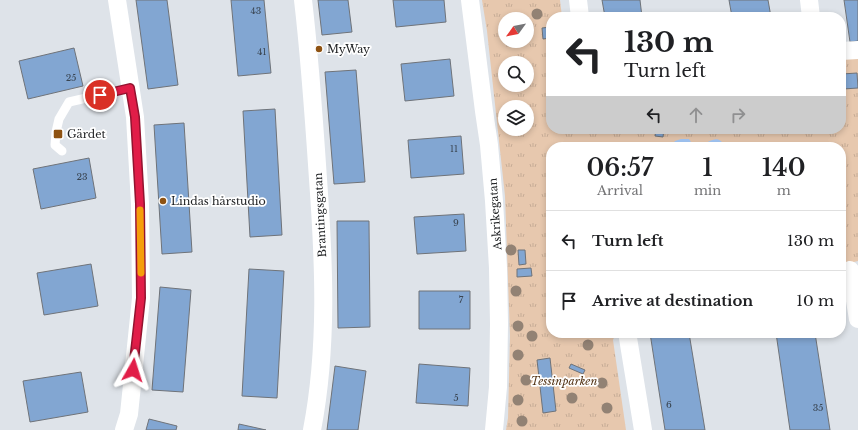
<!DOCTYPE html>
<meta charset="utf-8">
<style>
body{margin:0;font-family:"Libre Baskerville",serif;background:#f2f2f2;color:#202124;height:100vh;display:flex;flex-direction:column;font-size:15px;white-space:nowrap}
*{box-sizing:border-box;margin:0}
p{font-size:13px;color:#757577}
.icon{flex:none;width:22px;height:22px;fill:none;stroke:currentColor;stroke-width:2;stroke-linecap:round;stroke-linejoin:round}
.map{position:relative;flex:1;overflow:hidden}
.drawer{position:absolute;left:546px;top:142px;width:300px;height:196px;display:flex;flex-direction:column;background:#fff;border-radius:16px;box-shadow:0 2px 6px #0003}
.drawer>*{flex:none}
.guide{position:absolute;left:546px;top:12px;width:300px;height:122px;border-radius:16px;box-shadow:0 2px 6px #0003;background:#fff;color:#202124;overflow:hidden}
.needle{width:26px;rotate:237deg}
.tools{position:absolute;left:498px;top:12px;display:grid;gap:8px}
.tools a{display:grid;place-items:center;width:36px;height:36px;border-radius:50%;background:#fff;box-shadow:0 2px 6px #0003;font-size:20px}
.pin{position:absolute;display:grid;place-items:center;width:34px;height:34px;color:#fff;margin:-17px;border:2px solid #fff;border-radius:50%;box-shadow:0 1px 4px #0007}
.me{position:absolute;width:44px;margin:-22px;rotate:6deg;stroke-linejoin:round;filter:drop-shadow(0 0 3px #0008)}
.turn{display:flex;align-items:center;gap:14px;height:84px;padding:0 12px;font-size:18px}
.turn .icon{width:52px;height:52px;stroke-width:2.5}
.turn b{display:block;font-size:28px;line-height:34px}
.lanes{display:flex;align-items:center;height:38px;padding:0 12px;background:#0003;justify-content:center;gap:20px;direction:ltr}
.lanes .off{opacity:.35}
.eta{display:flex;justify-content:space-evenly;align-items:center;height:68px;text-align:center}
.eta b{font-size:24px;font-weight:600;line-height:28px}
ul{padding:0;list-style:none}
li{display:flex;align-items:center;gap:12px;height:60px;padding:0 12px;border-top:1px solid #e0e0e0}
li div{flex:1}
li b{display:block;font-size:15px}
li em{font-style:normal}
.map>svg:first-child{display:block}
.park{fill:url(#park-tufts);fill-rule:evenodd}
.water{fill:url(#water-rules)}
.building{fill:#82a6d2;stroke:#6f7379}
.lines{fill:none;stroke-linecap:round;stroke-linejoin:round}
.service{stroke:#fff;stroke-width:9}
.minor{stroke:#fff;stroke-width:18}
.tree{fill:#928274}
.route-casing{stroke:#92132f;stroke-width:10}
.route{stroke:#e11d48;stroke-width:7}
.slow{stroke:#f59e0b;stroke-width:7}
.poi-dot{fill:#8e5212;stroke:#fff;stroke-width:1.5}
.labels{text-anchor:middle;stroke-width:3.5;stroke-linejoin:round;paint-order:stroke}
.number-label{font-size:9px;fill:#394450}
.poi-label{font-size:11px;fill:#212325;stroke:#fff;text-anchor:start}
.street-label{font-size:11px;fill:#212325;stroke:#fff}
.park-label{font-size:11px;font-style:italic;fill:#533315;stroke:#fff}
</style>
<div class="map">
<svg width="858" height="430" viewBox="0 0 858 430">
<defs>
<pattern id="park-tufts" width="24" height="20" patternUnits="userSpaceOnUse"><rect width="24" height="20" fill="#e7c8ae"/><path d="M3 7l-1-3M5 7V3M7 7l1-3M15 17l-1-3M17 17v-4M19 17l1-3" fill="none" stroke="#c6ac96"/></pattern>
<pattern id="water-rules" width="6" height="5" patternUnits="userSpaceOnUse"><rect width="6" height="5" fill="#a4c9f8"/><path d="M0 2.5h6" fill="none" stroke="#8dacd4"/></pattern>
</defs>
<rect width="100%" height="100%" fill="#dee3e9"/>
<!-- park -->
<path class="park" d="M 482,0 L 560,0 L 562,17 L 551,17 L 551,129 L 841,129 L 841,57 L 858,56 L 858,261 L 841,265 L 841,147 L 551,147 L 551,333 L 616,333 L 613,340 L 626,430 L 506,430 L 508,418 L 510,336 L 505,196 L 487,31 ZM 505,19 L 527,19 L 527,41 L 505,41 ZM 505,63 L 527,63 L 527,85 L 505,85 ZM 505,107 L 527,107 L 527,129 L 505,129 Z"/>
<!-- water -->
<path class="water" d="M 681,139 L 689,139 L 691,142 C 694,143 697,144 701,144 C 710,143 717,133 724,145 L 724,147 L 671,147 L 675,141 Z"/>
<!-- building -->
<path class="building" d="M 136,0 L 167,0 L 178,85 L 148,89 Z
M 231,0 L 264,0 L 271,73 L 238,76 Z
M 318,0 L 348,0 L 352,32 L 322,35 Z
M 393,0 L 444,0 L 446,22 L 396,27 Z
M 602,0 L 640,0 L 642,17 L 605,17 Z
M 729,0 L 768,0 L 771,17 L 732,17 Z
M 844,0 L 858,0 L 858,41 L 850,42 Z
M 551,27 L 551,38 L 543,39 L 542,28 Z
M 74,48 L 83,86 L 28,99 L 19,61 Z
M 450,59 L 454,96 L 405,101 L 401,64 Z
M 356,70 L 365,182 L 334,184 L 325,72 Z
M 857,73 L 858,88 L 843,89 L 842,74 Z
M 275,109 L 282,235 L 250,237 L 243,111 Z
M 184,123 L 192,252 L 162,254 L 154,125 Z
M 656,129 L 664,129 L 663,137 L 655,136 Z
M 461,136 L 464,174 L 411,178 L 408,140 Z
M 89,158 L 96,198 L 41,209 L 33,169 Z
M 464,214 L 466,251 L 417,254 L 414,217 Z
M 337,221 L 369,221 L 370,327 L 338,328 Z
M 518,250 L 525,250 L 526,264 L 519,265 Z
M 91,264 L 98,306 L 44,315 L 37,273 Z
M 531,268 L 532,276 L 517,277 L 517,269 Z
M 249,269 L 284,271 L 277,398 L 242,396 Z
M 160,287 L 191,290 L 183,392 L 152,390 Z
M 419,291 L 470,291 L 470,329 L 419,329 Z
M 650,333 L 689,333 L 705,430 L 665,430 Z
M 776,333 L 815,333 L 830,430 L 790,430 Z
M 550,358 L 556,411 L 543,413 L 537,360 Z
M 419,364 L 470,368 L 468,406 L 416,403 Z
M 571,364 L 585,370 L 583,374 L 569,368 Z
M 335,366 L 366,371 L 358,430 L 327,430 Z
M 81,372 L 88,412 L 30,422 L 23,381 Z
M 149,419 L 177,426 L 176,430 L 146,430 Z
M 239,424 L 266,430 L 238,430 Z"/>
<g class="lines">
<!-- service -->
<path class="service" d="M 62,151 L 55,145 L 56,132 L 59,119 L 69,102 L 130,88"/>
<!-- minor -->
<path class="minor" d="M 117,0 L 135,117 L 140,204 L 141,298 L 129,414 L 124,430
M 303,0 C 310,59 314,119 318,179 C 324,262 328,347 312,430
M 470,0 L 484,111 L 489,145 L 494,201 L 498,268 L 499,324 L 498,387 L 494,430
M 578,0 L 580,17
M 809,0 L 811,17
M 841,51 L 858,50
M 850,270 L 858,319
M 628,333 L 628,338 L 643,430"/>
</g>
<!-- trees -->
<g class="tree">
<circle cx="537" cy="14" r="5.5"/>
<circle cx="511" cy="250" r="5.5"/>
<circle cx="516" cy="291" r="5.5"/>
<circle cx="518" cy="326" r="5.5"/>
<circle cx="532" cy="336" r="5.5"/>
<circle cx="588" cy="345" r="5.5"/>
<circle cx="518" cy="355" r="5.5"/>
<circle cx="526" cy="380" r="5.5"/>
<circle cx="602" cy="383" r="5.5"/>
<circle cx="572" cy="398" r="5.5"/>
<circle cx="518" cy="400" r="5.5"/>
<circle cx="607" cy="408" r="5.5"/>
<circle cx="522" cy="421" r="5.5"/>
</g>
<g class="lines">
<!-- route casing -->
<g class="route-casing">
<path id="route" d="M 100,95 L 130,88 L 135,117 L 140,204 L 141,298 L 133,370"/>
</g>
<!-- route -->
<use href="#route" class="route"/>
<!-- slow -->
<path class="slow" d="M 140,210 L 141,273"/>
</g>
<!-- markers -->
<g class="poi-dot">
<circle cx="319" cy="49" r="4"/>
<rect x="53" y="129" width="10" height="10" rx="2"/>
<circle cx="163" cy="201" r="4"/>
</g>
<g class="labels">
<!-- number labels -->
<g class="number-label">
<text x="256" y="14">43</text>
<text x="262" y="55">41</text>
<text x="71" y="81">25</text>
<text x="454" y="152">11</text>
<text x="82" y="180">23</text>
<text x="456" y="226">9</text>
<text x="461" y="303">7</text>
<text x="456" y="401">5</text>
<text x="669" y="408">6</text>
<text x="818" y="411">35</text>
</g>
<!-- poi labels -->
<g class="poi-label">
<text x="327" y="53">MyWay</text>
<text x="67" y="138">Gärdet</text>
<text x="171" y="205">Lindas hårstudio</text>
</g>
<!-- street labels -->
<g class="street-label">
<text transform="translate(495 214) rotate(-94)" y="4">Askrikegatan</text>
<text transform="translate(320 215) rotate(-93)" y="4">Brantingsgatan</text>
</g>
<!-- park labels -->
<g class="park-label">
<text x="564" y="385">Tessinparken</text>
</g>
</g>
</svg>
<div class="tools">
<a><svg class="needle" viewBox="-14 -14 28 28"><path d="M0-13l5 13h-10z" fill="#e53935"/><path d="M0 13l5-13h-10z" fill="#757577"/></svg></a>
<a><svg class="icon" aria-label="search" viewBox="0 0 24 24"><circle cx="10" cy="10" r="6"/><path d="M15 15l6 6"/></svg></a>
<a><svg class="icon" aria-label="layers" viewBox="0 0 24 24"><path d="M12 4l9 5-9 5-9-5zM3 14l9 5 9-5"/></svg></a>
</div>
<div class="pin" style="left:100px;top:95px;background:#d93025"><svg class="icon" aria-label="arrive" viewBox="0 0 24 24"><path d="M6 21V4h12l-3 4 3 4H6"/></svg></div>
<svg class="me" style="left:133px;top:370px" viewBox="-20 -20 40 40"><path d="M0-17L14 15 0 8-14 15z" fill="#e11d48" stroke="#fff" stroke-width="4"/></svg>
<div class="guide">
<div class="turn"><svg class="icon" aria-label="left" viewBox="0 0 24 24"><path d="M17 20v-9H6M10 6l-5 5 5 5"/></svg><div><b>130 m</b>Turn left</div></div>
<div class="lanes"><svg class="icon" aria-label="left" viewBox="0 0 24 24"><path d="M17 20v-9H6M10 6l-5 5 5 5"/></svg><svg class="icon off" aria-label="ahead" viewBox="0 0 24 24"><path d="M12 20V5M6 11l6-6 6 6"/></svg><svg class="icon off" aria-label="right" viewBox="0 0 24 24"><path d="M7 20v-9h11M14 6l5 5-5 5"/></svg></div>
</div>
<section class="drawer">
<div class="eta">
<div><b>06:57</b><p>Arrival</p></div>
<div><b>1</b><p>min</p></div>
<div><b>140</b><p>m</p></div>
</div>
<ul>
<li><svg class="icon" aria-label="left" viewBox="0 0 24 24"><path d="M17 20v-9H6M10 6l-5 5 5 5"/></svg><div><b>Turn left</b></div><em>130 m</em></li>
<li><svg class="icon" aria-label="arrive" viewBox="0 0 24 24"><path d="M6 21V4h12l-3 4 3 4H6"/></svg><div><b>Arrive at destination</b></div><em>10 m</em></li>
</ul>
</section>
</div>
